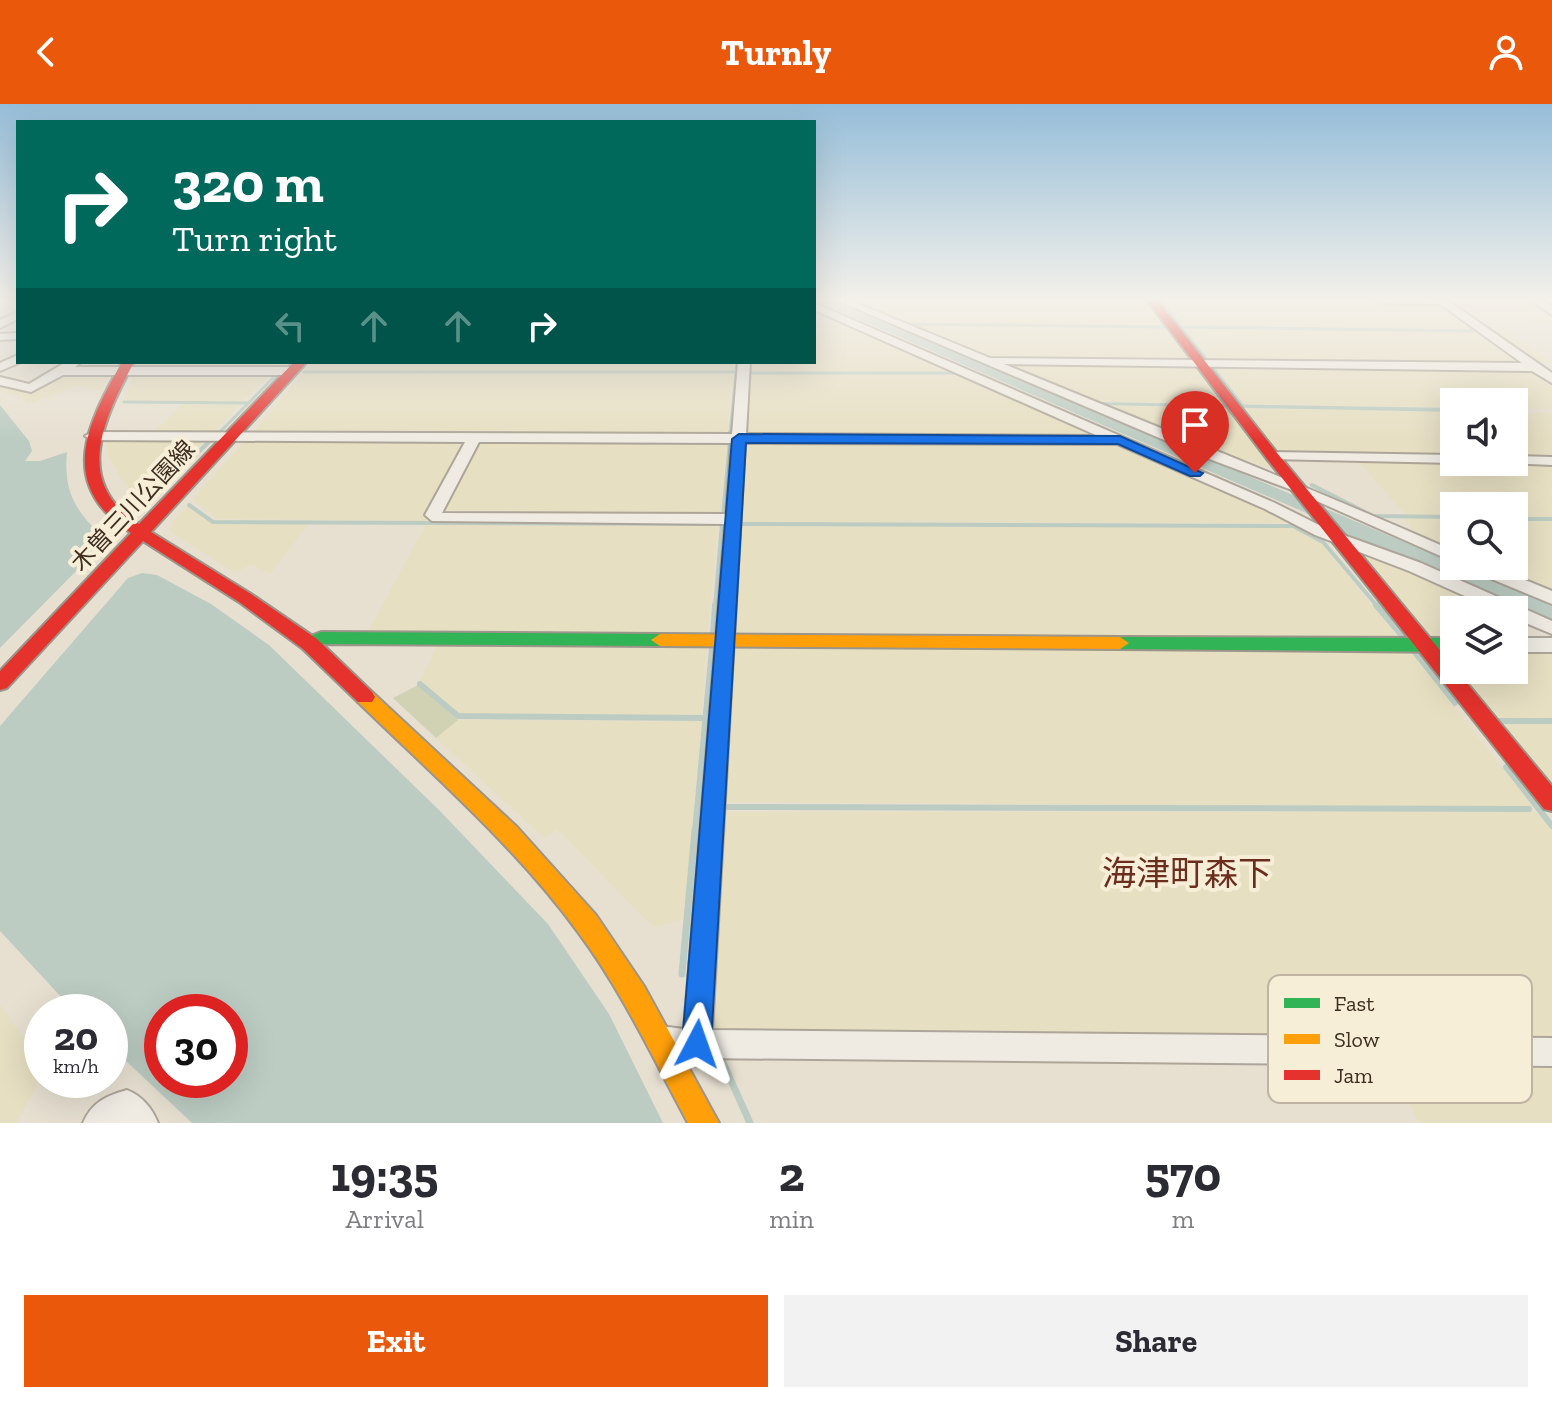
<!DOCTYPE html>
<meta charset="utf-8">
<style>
body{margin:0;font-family:"Zilla Slab","Noto Sans JP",serif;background:#f2f2f3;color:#2b2b33;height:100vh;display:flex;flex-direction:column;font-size:30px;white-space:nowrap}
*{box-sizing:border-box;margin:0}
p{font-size:26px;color:#7c7c81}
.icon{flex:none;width:44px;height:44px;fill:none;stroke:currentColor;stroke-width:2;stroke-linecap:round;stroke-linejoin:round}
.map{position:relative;height:1019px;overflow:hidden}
.drawer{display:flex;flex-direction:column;background:#fff;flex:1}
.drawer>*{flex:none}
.hud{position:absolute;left:16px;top:16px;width:800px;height:244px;border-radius:0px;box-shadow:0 8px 32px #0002;background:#00695c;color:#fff;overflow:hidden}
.fabs{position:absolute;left:1440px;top:284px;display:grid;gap:16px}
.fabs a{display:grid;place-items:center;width:88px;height:88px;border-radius:0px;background:#fff;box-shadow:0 8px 32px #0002;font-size:40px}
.speed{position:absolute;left:24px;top:890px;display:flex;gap:16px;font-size:40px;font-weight:700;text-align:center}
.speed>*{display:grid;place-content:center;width:104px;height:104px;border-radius:50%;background:#fff;box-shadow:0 8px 32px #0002;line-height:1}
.speed small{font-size:20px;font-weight:400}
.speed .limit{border:12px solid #d22;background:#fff;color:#111}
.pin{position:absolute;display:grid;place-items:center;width:68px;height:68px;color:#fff;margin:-82px -34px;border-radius:50% 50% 50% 0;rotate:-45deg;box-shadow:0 0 8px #0007}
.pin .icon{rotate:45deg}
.me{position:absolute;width:88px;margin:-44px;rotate:4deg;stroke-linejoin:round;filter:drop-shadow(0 0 6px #0008)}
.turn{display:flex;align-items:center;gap:28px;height:168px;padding:0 24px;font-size:36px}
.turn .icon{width:104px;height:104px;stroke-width:2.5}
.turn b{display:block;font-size:56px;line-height:68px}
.lanes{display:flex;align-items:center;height:76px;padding:0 24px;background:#0003;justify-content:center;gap:40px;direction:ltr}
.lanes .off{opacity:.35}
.eta{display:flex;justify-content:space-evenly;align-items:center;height:136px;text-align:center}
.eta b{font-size:48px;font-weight:700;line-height:56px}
.action{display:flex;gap:16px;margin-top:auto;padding:16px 24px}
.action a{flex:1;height:92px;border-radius:0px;background:#ea580c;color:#fff;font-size:32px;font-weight:700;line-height:92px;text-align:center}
.action a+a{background:#f2f2f3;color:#2b2b33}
header{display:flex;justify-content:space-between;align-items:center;height:104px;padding:0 24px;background:#ea580c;color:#fff;font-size:36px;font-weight:700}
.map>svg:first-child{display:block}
.farmland{fill:#e6dfc2}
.cemetery{fill:#d1d1b3}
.water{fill:#bcccc2;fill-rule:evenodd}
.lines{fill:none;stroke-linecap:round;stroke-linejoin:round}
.stream-far3{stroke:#bcccc2;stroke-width:3}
.stream-far2{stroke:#bcccc2;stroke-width:4}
.stream-far1{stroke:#bcccc2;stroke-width:6}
.stream{stroke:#bcccc2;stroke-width:7}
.street-casing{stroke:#ada599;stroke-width:4}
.fast-casing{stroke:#9c958a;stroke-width:4}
.slow-casing{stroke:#9c958a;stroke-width:4}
.jam-casing{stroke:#9c958a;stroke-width:4}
.street{fill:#efebe3;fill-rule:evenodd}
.fast{fill:#30b455;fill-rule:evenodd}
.slow{fill:#ff9f0a;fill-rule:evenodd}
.jam{fill:#e5322d;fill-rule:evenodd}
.route{fill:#1a73e8;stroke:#114b97;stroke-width:2}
.labels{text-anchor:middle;stroke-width:8;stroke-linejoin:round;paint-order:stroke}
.street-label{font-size:24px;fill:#3d2e20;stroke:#f7eed8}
.near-quarter-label{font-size:34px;fill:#6b2e1e;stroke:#f7eed8}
.key{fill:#f7eed8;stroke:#bfb4a1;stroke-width:2}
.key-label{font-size:22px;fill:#3d2e20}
</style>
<header><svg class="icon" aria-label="back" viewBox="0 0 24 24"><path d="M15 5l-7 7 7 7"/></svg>Turnly<svg class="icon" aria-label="person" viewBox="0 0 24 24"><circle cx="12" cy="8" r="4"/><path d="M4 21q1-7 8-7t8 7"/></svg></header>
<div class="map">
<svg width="1552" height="1019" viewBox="0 0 1552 1019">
<rect width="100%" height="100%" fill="#e7e0d1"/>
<!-- farmland -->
<path class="farmland" d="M 851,196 L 1147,196 L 1168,223 L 905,218 Z
M 1162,196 L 1431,197 L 1522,262 L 1210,257 Z
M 1500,196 L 1527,196 L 1537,203 L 1533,204 L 1552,215 L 1552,222 L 1529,221 Z
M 814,217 L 846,218 L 956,268 L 747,266 L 748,258 L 814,258 Z
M 913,221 L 1169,224 L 1193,256 L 992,254 Z
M 1484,224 L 1506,225 L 1552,258 L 1534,258 Z
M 140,258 L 282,258 L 274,266 L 136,265 Z
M 313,258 L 734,258 L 734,268 L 305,267 Z
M 1001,258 L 1197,261 L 1225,299 L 1097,297 Z
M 1213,260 L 1526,265 L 1552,283 L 1552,305 L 1514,305 L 1514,298 L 1454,298 L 1454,304 L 1244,300 Z
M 111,268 L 101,287 L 78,282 L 28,300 L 18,292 L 0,287 L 0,279 L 30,286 L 58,270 Z
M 136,268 L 272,269 L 243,298 L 123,297 Z
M 734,269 L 727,332 L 251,330 L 302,270 Z
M 748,270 L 959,270 L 1106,333 L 743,332 Z
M 184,299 L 242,299 L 211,331 L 150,331 Z
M 1109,302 L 1229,304 L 1274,365 L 1227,350 Z
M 1242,304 L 1454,308 L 1454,353 L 1276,348 Z
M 1514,309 L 1552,309 L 1552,355 L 1514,354 Z
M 109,335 L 206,335 L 160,381 L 161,384 L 133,389 L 119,372 L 108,350 L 105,337 Z
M 247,335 L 468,337 L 425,417 L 217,415 L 192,395 Z
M 475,337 L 727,337 L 720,411 L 442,411 L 438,408 Z
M 743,338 L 1111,338 L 1127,341 L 1286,414 L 1286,419 L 738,418 Z
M 1357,356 L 1552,360 L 1552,414 L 1514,413 L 1514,402 L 1454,402 L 1454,412 L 1406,411 Z
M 188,402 L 211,419 L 309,420 L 270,470 L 251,460 L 235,469 L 170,427 L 173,417 Z
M 1403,414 L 1454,415 L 1454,451 L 1420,437 Z
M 1514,416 L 1552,417 L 1552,484 L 1540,484 L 1480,462 L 1514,462 Z
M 425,421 L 718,422 L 707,532 L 373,530 L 370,525 Z
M 738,422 L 1293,423 L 1320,438 L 1401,537 L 730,528 Z
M 1357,444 L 1504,506 L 1454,506 L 1454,537 L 1434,536 Z
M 439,539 L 707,540 L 701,611 L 460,610 L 420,576 Z
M 738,540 L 1408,544 L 1533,703 L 721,698 L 730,546 Z
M 1454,545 L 1454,566 L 1514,566 L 1514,545 L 1552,545 L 1552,615 L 1492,614 L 1437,548 Z
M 458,616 L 702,617 L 683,816 L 653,823 L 557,725 L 544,734 L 436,634 Z
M 1497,619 L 1552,620 L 1552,687 Z
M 721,708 L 1537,708 L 1552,727 L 1552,941 L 707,928 Z
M 0,901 L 41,956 L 35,984 L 17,1019 L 0,1019 Z
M 1387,956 L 1552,957 L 1552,1019 L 1419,1019 Z"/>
<!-- cemetery -->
<path class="cemetery" d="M 418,581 L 458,616 L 436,634 L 393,594 Z"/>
<!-- water -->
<path class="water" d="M 814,196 L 830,196 L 1087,304 L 1097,298 L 1454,304 L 1454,308 L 1099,301 L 1092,306 L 1454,459 L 1454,462 L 1462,462 L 1552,500 L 1552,516 L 1344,429 L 1304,408 Z
M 0,301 L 29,337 L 32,347 L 25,357 L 40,357 L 67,348 C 64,380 71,401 94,424 L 91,452 L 0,544 Z
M 142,469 L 157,471 L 211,500 L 269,541 L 439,706 L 548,820 L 609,910 L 663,1019 L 192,1019 L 110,942 L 110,908 L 75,908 L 0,827 L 0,622 L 128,474 ZM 230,908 L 230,976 L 162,976 L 162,908 Z"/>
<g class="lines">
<!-- stream-far3 -->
<path class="stream-far3" d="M 1160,196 L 1208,257
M 906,220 L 1168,223
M 1179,223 L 1476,227
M 1211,261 L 1243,302
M 304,268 L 737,268
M 749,269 L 958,269
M 124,298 L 248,299
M 218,330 L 278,269
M 730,330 L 737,258"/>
<!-- stream-far2 -->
<path class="stream-far2" d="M 730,332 L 730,328
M 164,381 L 212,335
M 1312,381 L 1373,412 L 1454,413
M 189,401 L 213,418 L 722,420
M 723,411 L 730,337
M 1514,415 L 1552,415
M 740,420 L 1293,422 L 1323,438 L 1378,503
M 715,503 L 722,419"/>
<!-- stream-far1 -->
<path class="stream-far1" d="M 1376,501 L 1404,534
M 713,532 L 715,501
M 1414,547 L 1455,599
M 420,580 L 458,612 L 706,614
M 1499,617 L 1552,617
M 1506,663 L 1552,722
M 721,703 L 1529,705
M 695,728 L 712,544"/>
<!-- stream -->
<path class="stream" d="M 682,870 L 695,726
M 720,952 L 750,1019"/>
<!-- street casing -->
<g class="street-casing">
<path id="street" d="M 836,196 L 849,196 L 990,254 L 1522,259 L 1440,200 L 1381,199 L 1376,196 L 1447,196 L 1552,269 L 1552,279 L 1532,267 L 1004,260 C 1154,322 1305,381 1454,447 L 1454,458 L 1292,386 L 1204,353 Z
M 1531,196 L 1542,196 L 1552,203 L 1552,211 Z
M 814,199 L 1275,399 L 1327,425 L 1421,459 L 1552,517 L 1552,530 L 1514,514 L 1514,506 L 1496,506 L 1409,467 L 1315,431 L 1265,405 L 1117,340 L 745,339 L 712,926 L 1552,934 L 1552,962 L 697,954 L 660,950 L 650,946 L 646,936 L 650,926 L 660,922 L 684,925 L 725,420 L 432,417 L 425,411 L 465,338 L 92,336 L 85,332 L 92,328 L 732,330 L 738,258 L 750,258 L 746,330 L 1098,332 L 814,206 ZM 479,338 L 731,339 L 726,410 L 442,409 Z
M 18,208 L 18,215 L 0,224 L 0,216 Z
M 18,229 L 18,235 L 0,236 L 0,230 Z
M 18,251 L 18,258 L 21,258 L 0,267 L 0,259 Z
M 66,258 L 81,258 L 75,263 L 292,263 L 298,267 L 292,271 L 63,271 L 31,288 L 0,281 L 0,273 L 29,280 Z
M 1272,348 L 1454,351 L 1454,358 L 1459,358 L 1454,359 L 1267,355 L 1267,349 Z
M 1514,352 L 1552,353 L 1552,361 L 1509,359 L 1514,358 Z
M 1468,462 L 1491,462 L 1552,487 L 1552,500 L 1470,466 Z
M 1514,534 L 1552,534 L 1552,548 L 1514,548 Z
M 127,986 C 142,992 152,1004 158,1019 L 83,1019 C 92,998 106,992 127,986 Z"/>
</g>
<!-- fast casing -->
<g class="fast-casing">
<path id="fast" d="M 321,528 L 660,530 L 669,536 L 660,542 L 324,540 L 310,547 L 303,545 L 301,540 L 303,535 Z
M 1120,533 L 1454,534 L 1454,548 L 1120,545 L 1111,539 Z"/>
</g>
<!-- slow casing -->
<g class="slow-casing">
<path id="slow" d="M 660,530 L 1120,533 L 1129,539 L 1120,545 L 660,542 L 651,536 Z
M 365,586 L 372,588 L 517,723 L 596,811 L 644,882 L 719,1019 L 688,1019 C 653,954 622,887 578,828 C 515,742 434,672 358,598 L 355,593 L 358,588 Z"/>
</g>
<!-- jam casing -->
<g class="jam-casing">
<path id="jam" d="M 1147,196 L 1157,196 L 1277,349 L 1552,682 L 1552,707 L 1544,705 L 1267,355 Z
M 122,258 L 134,258 C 105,313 71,378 139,420 L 294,258 L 307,258 L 151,428 L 251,490 L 317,535 L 372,588 L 375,593 L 372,598 L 358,598 L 303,545 L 239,498 L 143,437 L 7,584 L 0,586 L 0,567 L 131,429 C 56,381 87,320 122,258 Z"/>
</g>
<!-- street -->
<use href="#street" class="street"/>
<!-- fast -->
<use href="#fast" class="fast"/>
<!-- slow -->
<use href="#slow" class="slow"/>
<!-- jam -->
<use href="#jam" class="jam"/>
</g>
<!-- sky -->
<linearGradient id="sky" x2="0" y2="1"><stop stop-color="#96bed9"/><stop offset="0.58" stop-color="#f4f1ea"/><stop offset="1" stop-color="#f4f1ea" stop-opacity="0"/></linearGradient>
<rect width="1552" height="338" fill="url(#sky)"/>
<!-- route -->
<path class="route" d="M 739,330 L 1120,332 L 1203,369 L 1200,372 L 1190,372 L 1118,340 L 746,339 L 711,940 L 707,950 L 697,955 L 687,950 L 682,940 L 732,335 Z"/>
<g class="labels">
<!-- street labels -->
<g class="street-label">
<text transform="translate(133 402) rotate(-47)" y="8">木曽三川公園線</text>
</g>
<!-- near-quarter labels -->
<g class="near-quarter-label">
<text x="1187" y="781">海津町森下</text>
</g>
</g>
<!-- legend -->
<rect x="1268" y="871" width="264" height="128" rx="12" class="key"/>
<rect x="1284" y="894" width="36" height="10" fill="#30b455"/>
<rect x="1284" y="930" width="36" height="10" fill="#ff9f0a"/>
<rect x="1284" y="966" width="36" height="10" fill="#e5322d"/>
<g class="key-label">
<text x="1334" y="907">Fast</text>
<text x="1334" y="943">Slow</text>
<text x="1334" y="979">Jam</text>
</g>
</svg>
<div class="fabs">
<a><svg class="icon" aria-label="sound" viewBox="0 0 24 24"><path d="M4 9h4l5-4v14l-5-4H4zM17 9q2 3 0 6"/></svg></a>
<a><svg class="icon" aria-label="search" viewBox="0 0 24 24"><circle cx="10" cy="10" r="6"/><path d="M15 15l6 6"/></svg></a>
<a><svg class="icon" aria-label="layers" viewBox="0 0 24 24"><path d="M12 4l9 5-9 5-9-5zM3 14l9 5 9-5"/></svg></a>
</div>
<div class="speed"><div>20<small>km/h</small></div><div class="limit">30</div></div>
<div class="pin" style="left:1195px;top:369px;background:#d93025"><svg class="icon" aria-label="arrive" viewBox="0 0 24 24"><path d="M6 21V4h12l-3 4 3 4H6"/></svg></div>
<svg class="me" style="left:697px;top:940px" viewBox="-20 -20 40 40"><path d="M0-17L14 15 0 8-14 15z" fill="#1a73e8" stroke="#fff" stroke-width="4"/></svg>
<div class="hud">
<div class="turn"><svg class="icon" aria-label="right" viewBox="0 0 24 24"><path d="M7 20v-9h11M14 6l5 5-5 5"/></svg><div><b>320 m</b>Turn right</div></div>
<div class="lanes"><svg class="icon off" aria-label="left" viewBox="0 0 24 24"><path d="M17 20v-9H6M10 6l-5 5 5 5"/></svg><svg class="icon off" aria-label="ahead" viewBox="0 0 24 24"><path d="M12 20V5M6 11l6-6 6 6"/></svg><svg class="icon off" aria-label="ahead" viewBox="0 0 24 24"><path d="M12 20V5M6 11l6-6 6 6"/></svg><svg class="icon" aria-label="right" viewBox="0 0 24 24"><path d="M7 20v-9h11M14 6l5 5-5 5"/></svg></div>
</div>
</div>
<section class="drawer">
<div class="eta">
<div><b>19:35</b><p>Arrival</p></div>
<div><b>2</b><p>min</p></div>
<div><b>570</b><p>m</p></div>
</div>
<div class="action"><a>Exit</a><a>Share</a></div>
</section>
